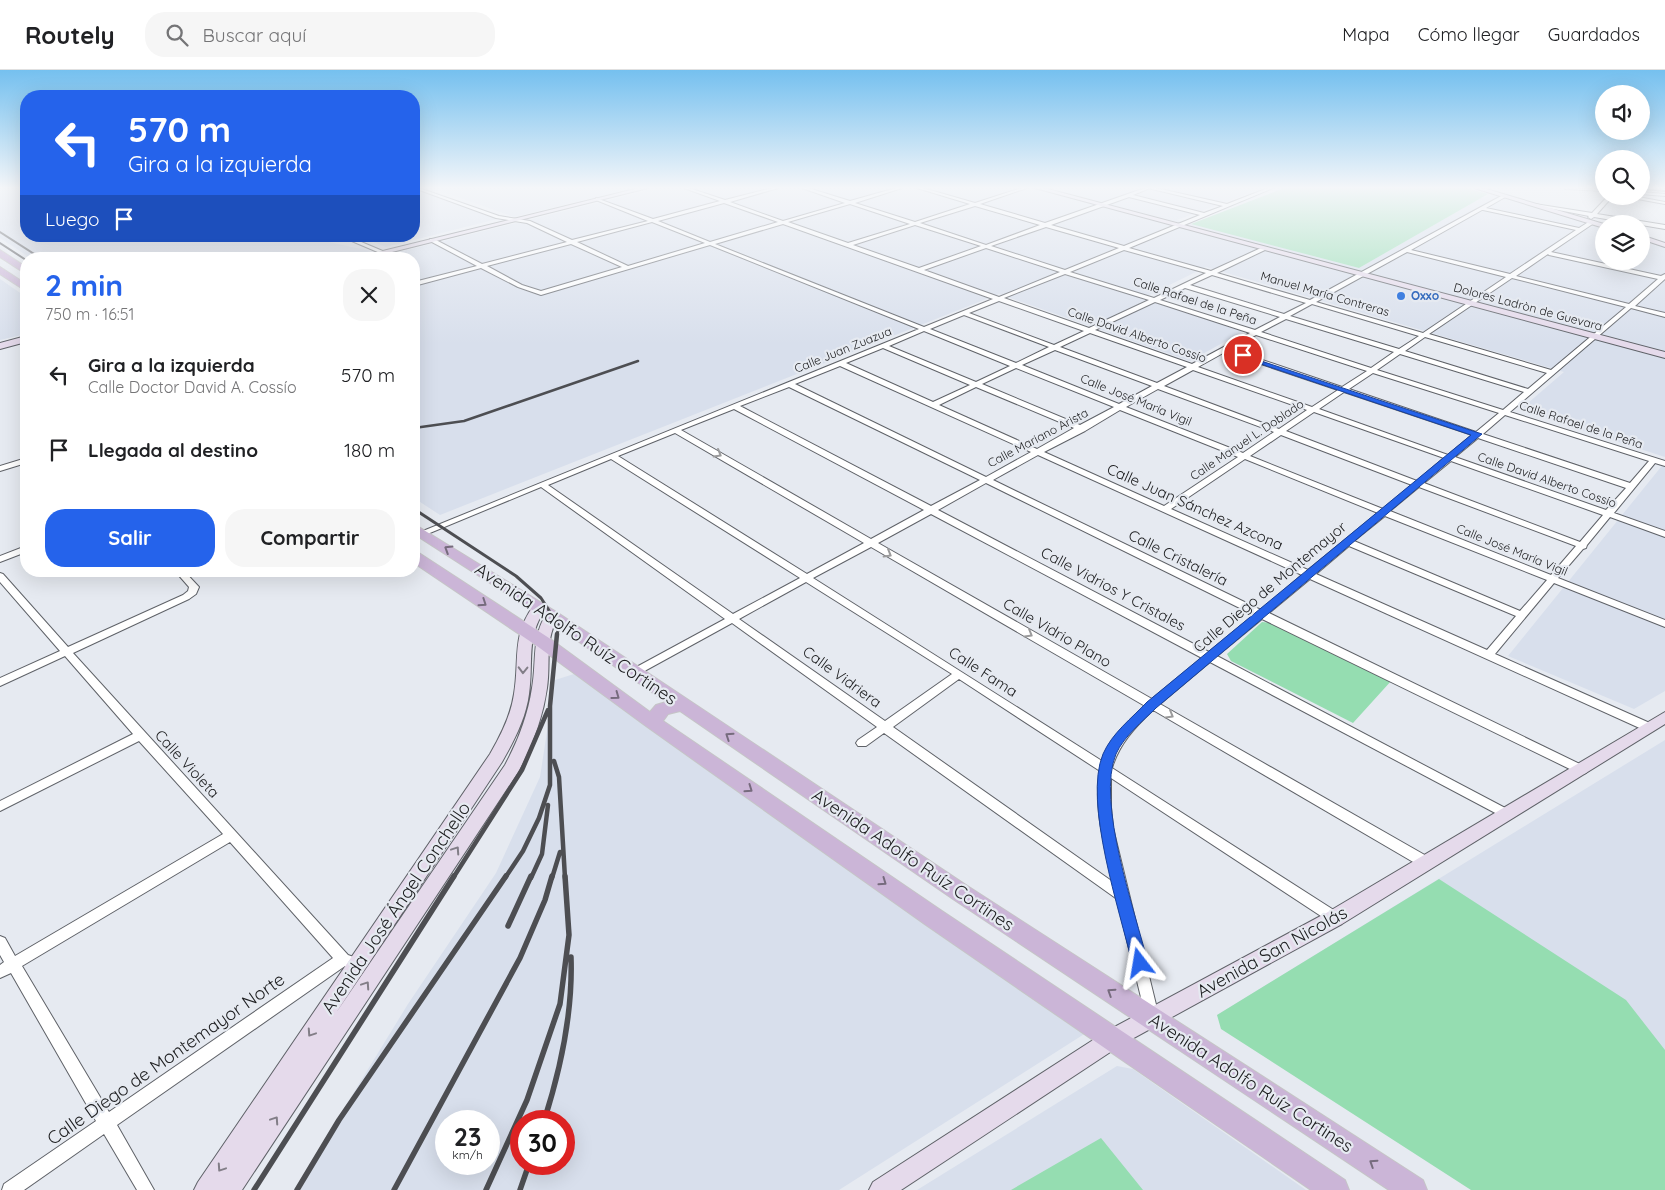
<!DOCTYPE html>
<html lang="es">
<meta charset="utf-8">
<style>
body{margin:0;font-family:Quicksand,sans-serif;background:#f6f6f6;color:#202124;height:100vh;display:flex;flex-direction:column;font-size:19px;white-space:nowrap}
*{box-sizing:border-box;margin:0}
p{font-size:16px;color:#757577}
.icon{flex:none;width:28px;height:28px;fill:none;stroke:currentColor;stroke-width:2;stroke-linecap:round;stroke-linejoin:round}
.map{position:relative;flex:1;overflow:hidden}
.sheet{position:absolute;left:20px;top:182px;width:400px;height:325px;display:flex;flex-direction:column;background:#fff;border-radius:20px;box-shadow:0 5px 20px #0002}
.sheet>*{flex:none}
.guide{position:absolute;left:20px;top:20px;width:400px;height:152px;border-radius:20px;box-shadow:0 5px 20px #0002;background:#2563eb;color:#fff;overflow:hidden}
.buttons{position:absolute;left:1595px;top:15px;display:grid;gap:10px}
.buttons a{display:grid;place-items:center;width:55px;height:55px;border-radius:50%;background:#fff;box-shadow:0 5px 20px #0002;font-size:25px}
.speed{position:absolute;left:435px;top:1040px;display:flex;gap:10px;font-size:25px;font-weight:700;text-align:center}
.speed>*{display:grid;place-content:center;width:65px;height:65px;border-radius:50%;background:#fff;box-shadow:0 5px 20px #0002;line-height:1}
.speed small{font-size:12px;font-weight:400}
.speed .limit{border:8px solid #d22;background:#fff;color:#111}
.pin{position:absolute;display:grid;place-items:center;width:42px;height:42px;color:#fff;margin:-21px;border:2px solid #fff;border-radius:50%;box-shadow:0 1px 5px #0007}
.me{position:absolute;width:55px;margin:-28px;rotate:346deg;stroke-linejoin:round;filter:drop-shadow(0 0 4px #0008)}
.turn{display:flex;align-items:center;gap:18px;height:105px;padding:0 25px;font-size:22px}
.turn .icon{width:65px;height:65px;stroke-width:2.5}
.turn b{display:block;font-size:35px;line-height:42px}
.then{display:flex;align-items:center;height:48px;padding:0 25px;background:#0003;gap:10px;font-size:19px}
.round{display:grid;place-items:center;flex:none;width:52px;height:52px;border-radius:20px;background:#f6f6f6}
.overview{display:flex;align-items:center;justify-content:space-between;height:85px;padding:0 25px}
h1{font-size:30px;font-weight:700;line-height:38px;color:#2563eb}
.cta{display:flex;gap:10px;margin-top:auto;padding:10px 25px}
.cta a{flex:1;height:58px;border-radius:20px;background:#2563eb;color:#fff;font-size:20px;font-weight:700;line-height:58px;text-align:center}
.cta a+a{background:#f6f6f6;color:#202124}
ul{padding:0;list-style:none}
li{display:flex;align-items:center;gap:15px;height:75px;padding:0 25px}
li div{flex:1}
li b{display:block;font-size:19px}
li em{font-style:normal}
header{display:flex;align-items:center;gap:30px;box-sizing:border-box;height:70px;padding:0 25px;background:#fff;border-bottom:1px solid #e0e0e0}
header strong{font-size:24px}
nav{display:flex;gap:28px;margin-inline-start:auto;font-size:18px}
.search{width:350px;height:45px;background:#f6f6f6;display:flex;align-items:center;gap:12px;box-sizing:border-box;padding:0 18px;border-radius:20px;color:#757577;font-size:19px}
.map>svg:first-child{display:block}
.built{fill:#d8dfec;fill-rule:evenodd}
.green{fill:#95ddb1}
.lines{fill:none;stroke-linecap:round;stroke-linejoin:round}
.street-casing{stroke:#5f6268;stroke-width:2}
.secondary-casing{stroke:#5f6268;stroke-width:2}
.primary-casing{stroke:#c5c5c6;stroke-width:2}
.street{fill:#fff;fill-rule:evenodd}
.secondary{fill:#e5daeb;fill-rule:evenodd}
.primary{fill:#cbb5d7;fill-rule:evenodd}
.rail-far4{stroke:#4d4e52;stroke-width:2}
.rail-far3{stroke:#4d4e52;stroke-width:2.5}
.rail-far2{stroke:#4d4e52;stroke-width:3}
.rail-far1{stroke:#4d4e52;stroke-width:4.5}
.rail{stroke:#4d4e52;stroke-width:5.5}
.oneway{stroke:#9b9b9c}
.oneway2{stroke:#766b7d}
.oneway3{stroke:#827e87}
.route{fill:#2563eb;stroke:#184099}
.shop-dot{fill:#3f7fe0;stroke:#e6eaf1;stroke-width:2}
.labels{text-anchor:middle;stroke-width:4.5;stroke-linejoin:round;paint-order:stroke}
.far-street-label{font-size:12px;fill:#202123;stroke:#e6eaf1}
.far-shop-label{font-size:12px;font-weight:bold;fill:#366cbe;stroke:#e6eaf1;text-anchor:start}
.street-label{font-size:15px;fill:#202123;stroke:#e6eaf1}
.near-street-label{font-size:18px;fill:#202123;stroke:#e6eaf1}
</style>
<header>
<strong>Routely</strong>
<div class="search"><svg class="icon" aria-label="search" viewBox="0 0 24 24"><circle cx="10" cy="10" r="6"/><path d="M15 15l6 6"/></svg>Buscar aquí</div>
<nav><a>Mapa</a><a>Cómo llegar</a><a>Guardados</a></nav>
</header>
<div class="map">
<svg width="1665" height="1120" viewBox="0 0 1665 1120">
<rect width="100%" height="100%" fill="#e6eaf1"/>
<!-- built -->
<path class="built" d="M 0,118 L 26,118 L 26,166 L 300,166 L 371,181 L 339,189 L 32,189 L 0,168 Z
M 432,118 L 634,118 L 514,147 Z
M 658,118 L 1263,118 L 1177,150 L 1359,198 L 1481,128 L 1495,125 L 1604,158 L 1604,191 L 1641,191 L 1641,170 L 1665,177 L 1665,387 L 1520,340 L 1564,302 L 1206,197 L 1143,228 L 1244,261 L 1190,291 L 999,224 L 440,445 L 414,428 L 414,189 L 371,189 Z
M 414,119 L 497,149 L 386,177 L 358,166 L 414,166 Z
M 0,209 L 26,227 L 26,264 L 0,270 Z
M 1665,392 L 1665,621 L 1634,639 L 1508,586 Z
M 574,604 L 692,687 L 1089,961 L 839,1120 L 294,1120 L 408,934 L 496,803 L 540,707 L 555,610 ZM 446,1051 L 489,1051 L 489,1094 L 446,1094 ZM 521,1051 L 564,1051 L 564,1094 L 521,1094 Z
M 1665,670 L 1665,1120 L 1217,945 Z
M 1117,996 L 1133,999 L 1306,1120 L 917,1120 Z"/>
<!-- green -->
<path class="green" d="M 1284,118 L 1466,118 L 1488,124 L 1359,198 L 1191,154 Z
M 1262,552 L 1273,553 L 1392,610 L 1353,653 L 1231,591 L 1227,584 Z
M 1439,809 L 1626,930 L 1665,980 L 1665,1120 L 1471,1120 L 1221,959 L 1217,945 Z
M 1101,1068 L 1143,1120 L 1011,1120 Z"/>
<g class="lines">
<!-- street casing -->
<g class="street-casing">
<path id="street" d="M 414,118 L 419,118 L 499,146 L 530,151 L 572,170 L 648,151 L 596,130 L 596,128 L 653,149 L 720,131 L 684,118 L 689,118 L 725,130 L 772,118 L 778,118 L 730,132 L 783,151 L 845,133 L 802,118 L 808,118 L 850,131 L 896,118 L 902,118 L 855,133 L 915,152 L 970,134 L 917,118 L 923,118 L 975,133 L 1021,118 L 1027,118 L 980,134 L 1045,153 L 1145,118 L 1156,118 L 1227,134 L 1268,118 L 1273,118 L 1129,178 L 1211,201 L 1263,177 L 1267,177 L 1267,179 L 1217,203 L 1310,230 L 1503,125 L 1507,126 L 1486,138 L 1579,158 L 1590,151 L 1594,151 L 1594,153 L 1551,182 L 1661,206 L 1665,204 L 1665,209 L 1635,236 L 1665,243 L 1665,247 L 1631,238 L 1510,342 L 1665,391 L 1665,396 L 1655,393 L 1614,443 L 1665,461 L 1665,467 L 1610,447 L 1587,475 L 1586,478 L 1583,479 L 1558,508 L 1665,550 L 1665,557 L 1554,513 L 1495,584 L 1652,654 L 1654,657 L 1652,660 L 1644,660 L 1310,509 L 1269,543 L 1586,697 L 1588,700 L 1586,703 L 1582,704 L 1578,703 L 1262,549 L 1217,586 L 1509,740 L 1511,743 L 1509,746 L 1505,748 L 1501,746 L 1210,592 L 1160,634 L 1430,788 L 1431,792 L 1430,796 L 1425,797 L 1420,796 L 1153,640 C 1135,657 1119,674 1112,698 L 1340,844 L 1342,848 L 1340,852 L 1335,854 L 1330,852 L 1111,708 L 1111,737 L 1113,758 L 1159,947 L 1157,952 L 1152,954 L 1147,952 L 1117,829 L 884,663 L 866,676 L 858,676 L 856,673 L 858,670 L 877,657 L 732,553 L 639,604 L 631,604 L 630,602 L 631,600 L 725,549 L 541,417 L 425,465 L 419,465 L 418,463 L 919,259 L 710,175 L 541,225 L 518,217 L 481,198 L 414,216 L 414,212 L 477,196 L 430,171 L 430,169 L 434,169 L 482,194 L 567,172 L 527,153 L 496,148 ZM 1150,118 L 1152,119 L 1223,136 L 1204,143 L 1133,125 ZM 1129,127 L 1200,145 L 1124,176 L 1051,155 ZM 724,133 L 778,152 L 710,172 L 658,151 ZM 850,134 L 910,154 L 848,173 L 788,152 ZM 975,136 L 1040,155 L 986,175 L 920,153 ZM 1482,140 L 1483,140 L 1576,160 L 1510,204 L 1411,180 ZM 652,152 L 705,173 L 628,196 L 577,172 ZM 783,154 L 993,229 L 924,257 L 715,174 ZM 915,155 L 981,176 L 919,198 L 853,175 ZM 1046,157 L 1119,178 L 1065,200 L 991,176 ZM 571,174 L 622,197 L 541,221 L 522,215 L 487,196 ZM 986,178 L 1060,202 L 999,227 L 924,200 ZM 1124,180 L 1206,203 L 1154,228 L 1070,202 ZM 1407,182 L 1506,207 L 1423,263 L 1316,232 ZM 1548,184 L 1549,185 L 1658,209 L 1629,234 L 1516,206 ZM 1065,204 L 1149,230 L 1089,258 L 1004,228 ZM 1212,205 L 1306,233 L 1284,244 L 1190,215 ZM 1512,208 L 1626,237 L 1551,300 L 1429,264 ZM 1185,218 L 1280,247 L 1255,260 L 1160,230 ZM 999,231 L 1084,261 L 1054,275 L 969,243 ZM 1155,232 L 1250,263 L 1192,294 L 1095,260 ZM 1312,234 L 1419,266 L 1399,279 L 1290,246 ZM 964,245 L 1049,277 L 1016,293 L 930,259 ZM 1286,249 L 1394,282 L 1371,298 L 1261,262 ZM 924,261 L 1010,296 L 976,312 L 889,276 ZM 1090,263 L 1187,297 L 1157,313 L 1060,277 ZM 1256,265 L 1367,301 L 1342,317 L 1230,279 ZM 1425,267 L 1547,303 L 1528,319 L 1405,281 ZM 883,278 L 970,315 L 933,332 L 846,293 ZM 1055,280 L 1152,316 L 1119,334 L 1022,295 ZM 1225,282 L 1338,320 L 1312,337 L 1198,297 ZM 1400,284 L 1524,322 L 1503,340 L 1377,300 ZM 840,296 L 1031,382 L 986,407 L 795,314 ZM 1016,298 L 1114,337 L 1080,355 L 982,314 ZM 1193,300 L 1307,340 L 1279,359 L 1164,316 ZM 1373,303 L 1499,343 L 1476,362 L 1349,319 ZM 789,317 L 980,410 L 931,436 L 740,336 ZM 976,317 L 1074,358 L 1037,379 L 939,335 ZM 1158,319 L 1274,362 L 1243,383 L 1126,337 ZM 1344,322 L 1472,365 L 1448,385 L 1319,339 ZM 734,339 L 924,440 L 871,469 L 681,360 ZM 1120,340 L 1238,387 L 1164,436 L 1044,382 L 1085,361 ZM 1314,342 L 1444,388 L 1417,411 L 1286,361 ZM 1505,345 L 1649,391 L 1630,413 L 1483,364 ZM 675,363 L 864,473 L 807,504 L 618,386 ZM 1281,365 L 1412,415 L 1383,439 L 1250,386 ZM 1478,368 L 1626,418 L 1606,440 L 1455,387 ZM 1038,385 L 1302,505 L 1261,540 L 993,410 ZM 611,389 L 800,508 L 733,544 L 548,415 ZM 1245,389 L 1378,443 L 1308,500 L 1171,439 ZM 1451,391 L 1603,445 L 1580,472 L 1424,413 ZM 986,413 L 1254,545 L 1209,582 L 938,440 ZM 1419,417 L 1576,476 L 1551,505 L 1390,441 ZM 931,444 L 1202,588 L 1152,629 L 878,473 ZM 1385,446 L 1547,510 L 1520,541 L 1354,471 ZM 1349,476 L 1516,546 L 1487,580 L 1316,504 ZM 871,477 L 1145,636 C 1127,652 1111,669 1102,691 L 813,508 ZM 806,512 L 952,604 L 885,651 L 739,549 ZM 959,609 L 1100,701 C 1093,738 1105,776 1113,812 L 893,657 Z
M 1564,118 L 1604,119 L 1604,121 L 1566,119 Z
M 1641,122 L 1665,124 L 1665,126 L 1641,124 Z
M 1608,126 L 1613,126 L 1597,144 L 1665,155 L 1665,159 L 1594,147 L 1591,149 L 1588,147 L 1589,146 L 1533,135 L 1535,134 L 1592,143 Z
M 1621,126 L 1633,126 L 1665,132 L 1665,134 Z
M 340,166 L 347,166 L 385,182 L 380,183 Z
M 23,389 L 26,389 L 26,393 L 0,401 L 0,396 Z
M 26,476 L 26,482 L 0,492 L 0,486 Z
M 175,501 L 184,501 L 199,517 L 196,524 L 189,529 L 73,583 L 348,885 L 362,890 L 364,894 L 362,898 L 357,900 L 345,896 L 117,1055 L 154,1120 L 137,1120 L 104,1064 L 24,1120 L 2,1120 L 4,1114 L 96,1051 L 11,903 L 0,908 L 0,895 L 4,892 L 0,885 L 0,866 L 5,868 L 15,886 L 223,764 L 139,671 L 0,741 L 0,731 L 133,664 L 65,586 L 0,616 L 0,608 L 60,581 L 0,512 L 0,503 L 3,504 L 68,577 L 183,525 L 188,521 L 189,517 ZM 230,772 L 333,888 L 109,1042 L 22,896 Z"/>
</g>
<!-- secondary casing -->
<g class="secondary-casing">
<path id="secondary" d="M 639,118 L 648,118 L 364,189 L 350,189 Z
M 1035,118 L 1044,118 L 1665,282 L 1665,288 Z
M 1474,118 L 1483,118 L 1604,154 L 1604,158 Z
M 1641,165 L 1665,173 L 1665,177 L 1641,169 Z
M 26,266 L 26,272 L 0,279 L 0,273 Z
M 539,534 L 546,538 C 525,568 534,591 529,624 C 526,648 514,671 502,692 L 336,943 L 505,695 C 518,671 528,645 532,618 C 537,591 531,567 547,543 L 552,542 L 559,546 C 544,569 551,593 547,618 C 543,647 532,677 518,702 L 242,1120 L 194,1120 L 198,1112 L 490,684 C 501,665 511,645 514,624 C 520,589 511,566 534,535 Z
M 1665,642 L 1665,654 L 1342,854 L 1121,975 L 901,1120 L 869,1120 L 873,1112 L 1107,961 L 1328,842 Z"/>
</g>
<!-- primary casing -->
<g class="primary-casing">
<path id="primary" d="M 0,180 L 26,197 L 26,204 L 0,187 Z
M 0,197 L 26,214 L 26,221 L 0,204 Z
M 414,454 L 558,543 L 969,817 L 1423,1110 L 1427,1120 L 1389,1120 L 953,829 L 680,641 L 668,644 L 663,651 L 942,841 L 1345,1110 L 1349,1120 L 1311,1120 L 926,855 L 646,656 L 537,576 L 414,493 L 414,482 L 419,483 L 549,568 L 650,642 L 656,635 L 666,632 L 546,549 L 414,464 Z"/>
</g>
<!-- street -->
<use href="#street" class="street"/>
<!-- secondary -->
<use href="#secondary" class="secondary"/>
<!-- primary -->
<use href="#primary" class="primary"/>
<!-- rail-far4 -->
<path class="rail-far4" d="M 1641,119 L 1665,121
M 0,162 L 42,189
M 0,173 L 26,190"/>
<!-- rail-far3 -->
<path class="rail-far3" d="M 414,358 L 464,351 L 638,291"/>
<!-- rail-far2 -->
<path class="rail-far2" d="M 414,439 L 516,506 L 541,528 L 559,556 L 557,565"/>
<!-- rail-far1 -->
<path class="rail-far1" d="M 554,691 L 559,707 L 565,808
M 453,808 L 522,700 L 548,640
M 505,808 L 523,781 L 539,748 L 550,715 L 550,636 L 557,564
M 531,808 L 542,784 L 548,735
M 552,808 L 560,782"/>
<!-- rail -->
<path class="rail" d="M 508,856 L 531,806
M 544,1051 C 561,998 573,943 571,887
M 254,1120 L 454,806
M 297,1120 L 339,1050 L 506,806
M 394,1120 L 520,888 L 545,830 L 552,806
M 486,1120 L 527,1030 L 560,934 L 569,865 L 565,806
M 520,1120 L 529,1094"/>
</g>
<!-- one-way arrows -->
<defs><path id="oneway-chevron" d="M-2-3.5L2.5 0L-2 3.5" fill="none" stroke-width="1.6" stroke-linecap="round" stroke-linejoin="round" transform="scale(1.25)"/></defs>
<g class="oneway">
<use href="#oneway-chevron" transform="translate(718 384) rotate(30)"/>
<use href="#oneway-chevron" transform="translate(888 484) rotate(30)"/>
<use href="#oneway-chevron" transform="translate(1029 564) rotate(30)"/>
<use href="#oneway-chevron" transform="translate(1170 645) rotate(30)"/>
</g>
<g class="oneway2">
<use href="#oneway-chevron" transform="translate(448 479) rotate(-148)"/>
<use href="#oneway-chevron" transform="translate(483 533) rotate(34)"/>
<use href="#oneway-chevron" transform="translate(616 626) rotate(36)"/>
<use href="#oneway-chevron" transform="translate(729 666) rotate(-146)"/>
<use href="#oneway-chevron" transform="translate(749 719) rotate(35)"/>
<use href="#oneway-chevron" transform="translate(883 812) rotate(35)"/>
<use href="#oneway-chevron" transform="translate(1111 922) rotate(-147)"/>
<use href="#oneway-chevron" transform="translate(1373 1093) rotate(-147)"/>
</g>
<g class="oneway3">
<use href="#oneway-chevron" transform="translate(523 600) rotate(91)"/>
<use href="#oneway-chevron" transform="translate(456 780) rotate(-56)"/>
<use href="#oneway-chevron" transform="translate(366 915) rotate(-56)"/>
<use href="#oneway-chevron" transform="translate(311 963) rotate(124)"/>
<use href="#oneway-chevron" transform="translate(275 1050) rotate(-56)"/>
<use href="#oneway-chevron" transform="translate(221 1098) rotate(124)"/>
</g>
<!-- sky -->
<linearGradient id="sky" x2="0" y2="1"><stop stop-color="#75c0ef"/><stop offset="0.43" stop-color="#f4f6f9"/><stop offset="1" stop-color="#f4f6f9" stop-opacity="0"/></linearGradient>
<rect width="1665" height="274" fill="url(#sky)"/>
<!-- route -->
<path class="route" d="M 1240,284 L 1482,364 L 1156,638 C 1143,651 1124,666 1116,684 C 1096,732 1135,841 1148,893 L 1146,898 L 1140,900 L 1135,898 L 1132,893 C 1120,841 1083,732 1103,684 C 1112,663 1132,648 1147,632 L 1471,365 L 1240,287 Z"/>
<!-- markers -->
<circle class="shop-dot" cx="1401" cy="226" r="5"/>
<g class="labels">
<!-- far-street labels -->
<g class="far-street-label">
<text transform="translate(1325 224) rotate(16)" y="4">Manuel María Contreras</text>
<text transform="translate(1195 231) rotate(18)" y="4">Calle Rafael de la Peña</text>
<text transform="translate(1528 237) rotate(15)" y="4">Dolores Ladròn de Guevara</text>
<text transform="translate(1137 265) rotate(19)" y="4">Calle David Alberto Cossío</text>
<text transform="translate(843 280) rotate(-22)" y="4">Calle Juan Zuazua</text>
<text transform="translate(1136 330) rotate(22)" y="4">Calle José María Vigil</text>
<text transform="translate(1581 355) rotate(18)" y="4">Calle Rafael de la Peña</text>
<text transform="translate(1038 368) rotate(-28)" y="4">Calle Mariano Arista</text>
<text transform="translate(1247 370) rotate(-34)" y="4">Calle Manuel L. Doblado</text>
<text transform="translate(1547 410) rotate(19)" y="4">Calle David Alberto Cossío</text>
<text transform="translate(1512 480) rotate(22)" y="4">Calle José María Vigil</text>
</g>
<!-- far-shop labels -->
<g class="far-shop-label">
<text x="1411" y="230">Oxxo</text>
</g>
<!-- street labels -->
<g class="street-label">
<text transform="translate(1195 437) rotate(24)" y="5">Calle Juan Sánchez Azcona</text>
<text transform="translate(1178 488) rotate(26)" y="5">Calle Cristalería</text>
<text transform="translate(1270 517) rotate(-40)" y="5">Calle Diego de Montemayor</text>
<text transform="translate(1113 519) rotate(28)" y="5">Calle Vidrios Y Cristales</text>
<text transform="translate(1057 563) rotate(30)" y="5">Calle Vidrio Plano</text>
<text transform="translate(983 602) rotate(33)" y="5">Calle Fama</text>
<text transform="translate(842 607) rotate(36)" y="5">Calle Vidriera</text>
<text transform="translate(187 694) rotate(47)" y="5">Calle Violeta</text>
</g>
<!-- near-street labels -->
<g class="near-street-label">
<text transform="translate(576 564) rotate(34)" y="6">Avenida Adolfo Ruíz Cortines</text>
<text transform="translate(913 790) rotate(34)" y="6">Avenida Adolfo Ruíz Cortines</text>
<text transform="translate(396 838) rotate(-56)" y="6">Avenida José Ángel Conchello</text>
<text transform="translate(1272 882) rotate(-29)" y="6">Avenida San Nicolás</text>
<text transform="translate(166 989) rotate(-35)" y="6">Calle Diego de Montemayor Norte</text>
<text transform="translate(1251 1013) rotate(33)" y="6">Avenida Adolfo Ruíz Cortines</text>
</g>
</g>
</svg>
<div class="buttons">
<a><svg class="icon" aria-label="sound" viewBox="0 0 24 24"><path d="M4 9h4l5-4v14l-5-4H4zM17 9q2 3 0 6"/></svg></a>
<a><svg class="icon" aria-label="search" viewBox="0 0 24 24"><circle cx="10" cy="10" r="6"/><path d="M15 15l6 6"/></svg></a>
<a><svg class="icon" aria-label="layers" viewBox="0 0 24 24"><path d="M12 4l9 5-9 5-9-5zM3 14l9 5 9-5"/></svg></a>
</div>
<div class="speed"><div>23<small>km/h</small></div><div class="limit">30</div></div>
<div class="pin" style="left:1243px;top:285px;background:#d93025"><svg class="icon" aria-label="arrive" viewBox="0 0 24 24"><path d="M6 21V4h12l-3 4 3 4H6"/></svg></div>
<svg class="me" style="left:1140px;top:893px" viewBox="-20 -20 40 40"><path d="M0-17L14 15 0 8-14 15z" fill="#2563eb" stroke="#fff" stroke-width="4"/></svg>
<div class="guide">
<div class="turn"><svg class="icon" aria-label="left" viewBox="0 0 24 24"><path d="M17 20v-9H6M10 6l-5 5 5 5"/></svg><div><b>570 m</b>Gira a la izquierda</div></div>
<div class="then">Luego<svg class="icon" aria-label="arrive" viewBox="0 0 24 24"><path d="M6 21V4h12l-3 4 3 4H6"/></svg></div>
</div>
<section class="sheet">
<div class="overview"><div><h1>2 min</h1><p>750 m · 16:51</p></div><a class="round"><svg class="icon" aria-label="close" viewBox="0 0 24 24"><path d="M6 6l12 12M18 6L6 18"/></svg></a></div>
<ul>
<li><svg class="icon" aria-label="left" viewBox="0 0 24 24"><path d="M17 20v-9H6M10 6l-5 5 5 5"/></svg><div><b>Gira a la izquierda</b><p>Calle Doctor David A. Cossío</p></div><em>570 m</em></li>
<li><svg class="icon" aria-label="arrive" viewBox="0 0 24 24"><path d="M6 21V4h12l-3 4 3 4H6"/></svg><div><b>Llegada al destino</b></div><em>180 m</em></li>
</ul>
<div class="cta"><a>Salir</a><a>Compartir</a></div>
</section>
</div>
